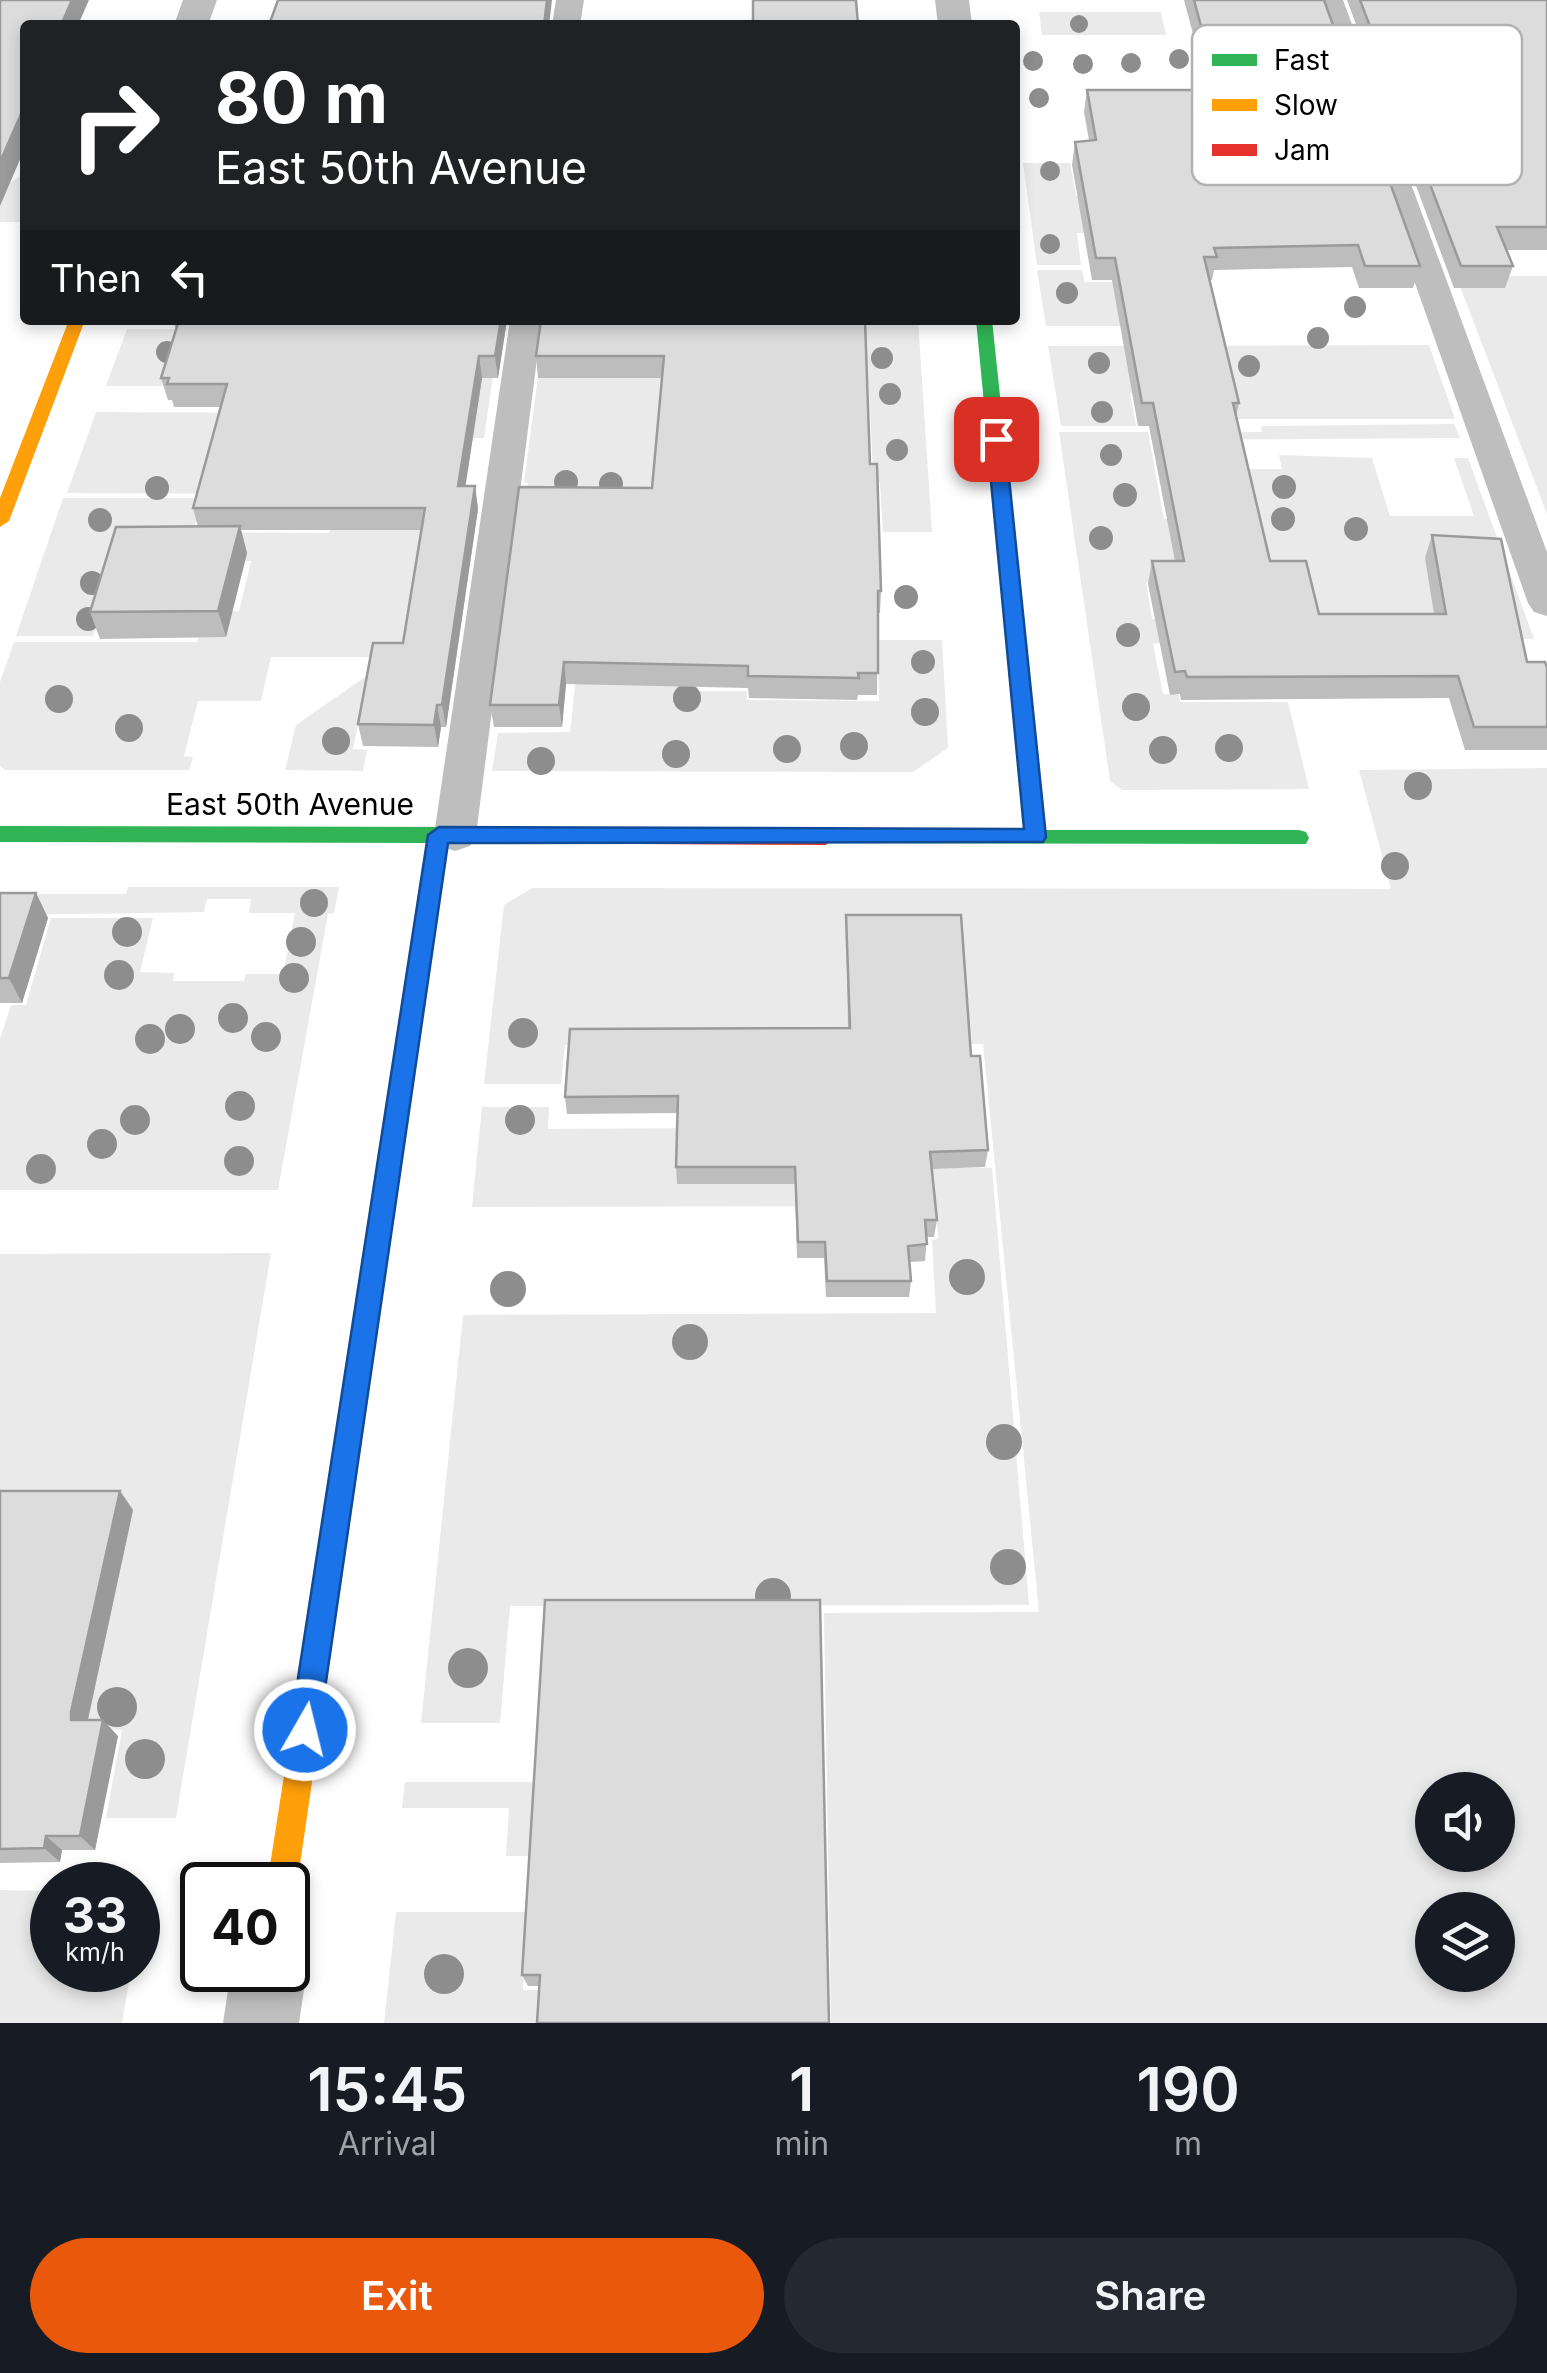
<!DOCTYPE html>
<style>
body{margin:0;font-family:Inter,sans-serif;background:#242831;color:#f1f3f6;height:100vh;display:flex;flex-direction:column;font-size:38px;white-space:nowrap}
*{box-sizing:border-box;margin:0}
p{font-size:32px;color:#9ea1a6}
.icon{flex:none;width:55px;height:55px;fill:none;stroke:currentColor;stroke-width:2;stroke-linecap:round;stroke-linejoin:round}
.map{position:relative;height:2023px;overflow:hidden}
.panel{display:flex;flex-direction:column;background:#171b24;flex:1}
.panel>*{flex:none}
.guide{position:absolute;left:20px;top:20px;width:1000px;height:305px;border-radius:10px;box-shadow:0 5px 15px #0003;background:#202124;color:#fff;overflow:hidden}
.tools{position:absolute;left:1415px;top:1772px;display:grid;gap:20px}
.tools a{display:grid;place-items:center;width:100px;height:100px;border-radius:50%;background:#171b24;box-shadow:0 5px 15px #0003;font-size:50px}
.speed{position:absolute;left:30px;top:1862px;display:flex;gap:20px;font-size:50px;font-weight:700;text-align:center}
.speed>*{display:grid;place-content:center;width:130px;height:130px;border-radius:50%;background:#171b24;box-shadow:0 5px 15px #0003;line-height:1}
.speed small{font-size:25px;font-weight:400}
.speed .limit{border:5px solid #111;border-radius:15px;background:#fff;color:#111}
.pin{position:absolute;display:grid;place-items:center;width:85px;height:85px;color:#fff;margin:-42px;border-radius:20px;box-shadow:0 5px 15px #0006}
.me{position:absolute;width:110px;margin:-55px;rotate:8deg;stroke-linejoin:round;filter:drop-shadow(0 0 8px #0008)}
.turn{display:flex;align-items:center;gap:35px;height:210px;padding:0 30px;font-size:45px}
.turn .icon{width:130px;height:130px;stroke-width:2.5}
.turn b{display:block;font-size:70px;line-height:85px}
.then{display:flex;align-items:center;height:95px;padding:0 30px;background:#0003;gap:20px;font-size:38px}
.eta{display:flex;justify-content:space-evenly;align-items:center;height:170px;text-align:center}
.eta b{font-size:60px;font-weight:600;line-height:70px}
.primary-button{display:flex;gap:20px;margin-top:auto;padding:20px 30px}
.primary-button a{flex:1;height:115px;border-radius:60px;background:#ea580c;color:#fff;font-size:40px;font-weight:600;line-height:115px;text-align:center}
.primary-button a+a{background:#242831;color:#f1f3f6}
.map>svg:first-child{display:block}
.green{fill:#eaeaea;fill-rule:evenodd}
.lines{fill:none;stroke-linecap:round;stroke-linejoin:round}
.lane{fill:#bebebe;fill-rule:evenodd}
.street{fill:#bebebe;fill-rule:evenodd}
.fast{fill:#30b455;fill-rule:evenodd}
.slow{fill:#ff9f0a;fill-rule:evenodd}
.jam{fill:#e5322d;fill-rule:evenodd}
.tree{fill:#8d8d8d}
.wall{fill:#bdbdbd}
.shaded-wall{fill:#9a9a9a}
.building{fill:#dcdcdc;stroke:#9a9a9a;stroke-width:2.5}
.route{fill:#1a73e8;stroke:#114b97;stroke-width:2.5}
.labels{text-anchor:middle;stroke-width:10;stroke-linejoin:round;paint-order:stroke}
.street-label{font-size:30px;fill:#000;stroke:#fff}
.key{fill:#fff;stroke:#b2b2b2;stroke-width:2.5}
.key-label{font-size:28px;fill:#000}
</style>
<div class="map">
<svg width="1547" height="2023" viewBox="0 0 1547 2023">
<rect width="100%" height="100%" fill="#fff"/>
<!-- green -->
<path class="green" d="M 1039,12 L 1161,12 L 1166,35 L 1042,35 Z
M 1023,163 L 1070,163 L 1076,196 L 1091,196 L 1209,233 L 1077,233 L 1081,265 L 1037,265 Z
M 25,174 L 25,222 L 0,222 L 0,188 Z
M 1037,270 L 1082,270 L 1085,282 L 1194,282 L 1204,326 L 1046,326 Z
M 1456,276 L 1547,276 L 1547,514 Z
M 626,320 L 918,320 L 932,532 L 883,532 L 880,483 L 860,482 L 873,472 L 868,369 L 769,368 L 738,483 L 525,506 L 528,483 L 524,482 L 542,347 Z
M 127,329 L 176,329 L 167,386 L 106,386 Z
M 1429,345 L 1455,419 L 1236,419 L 1130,393 L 1136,426 L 1061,426 L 1048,346 Z
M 494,369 L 484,438 L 314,438 L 347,494 L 67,493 L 96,412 L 287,413 Z
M 1454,424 L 1460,438 L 1152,440 L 1150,433 L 1262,432 L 1261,426 Z
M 1059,432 L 1148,432 L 1164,519 L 1251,519 L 1266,582 L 1146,582 L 1152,619 L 1277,619 L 1153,644 L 1163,694 L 1179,695 L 1180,702 L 1288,702 L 1309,789 L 1122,790 L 1110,781 Z
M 1279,455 L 1372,458 L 1390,516 L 1474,516 L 1454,458 L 1468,458 L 1534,639 L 1354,640 L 1269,582 L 1242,469 L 1282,469 Z
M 63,498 L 203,498 L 188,550 L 120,550 L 93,636 L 16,636 Z
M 335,510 L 476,517 L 404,657 L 271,657 L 261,701 L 198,701 L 184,756 L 193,757 L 189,770 L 5,770 L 0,766 L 0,682 L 14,642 L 197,642 L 206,611 L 239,611 L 251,561 L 221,561 L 199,532 L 329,533 Z
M 689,635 L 687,691 L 747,691 L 747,700 L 879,701 L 878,640 L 942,640 L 948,748 L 913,772 L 492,771 L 498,733 L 570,732 L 577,668 Z
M 368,675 L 353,749 L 367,750 L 363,771 L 285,770 L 296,725 Z
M 1547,768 L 1547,2023 L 831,2023 L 824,1613 L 1039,1612 L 983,1044 L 565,1045 L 561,1084 L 484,1084 L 504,905 L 532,888 L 1391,889 L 1359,770 ZM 1432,1790 L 1498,1790 L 1498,1855 L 1432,1855 ZM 1432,1910 L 1498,1910 L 1498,1975 L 1432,1975 Z
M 128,887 L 339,887 L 334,913 L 328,914 L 278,1190 L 0,1190 L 0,1039 L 11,1005 L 26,1005 L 51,918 L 153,918 L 140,972 L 174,973 L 173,981 L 244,981 L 246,974 L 283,974 L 295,913 L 249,913 L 251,899 L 207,899 L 204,912 L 8,915 L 0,894 L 126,894 Z
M 482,1107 L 549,1107 L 548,1129 L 707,1128 L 946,1168 L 992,1168 L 1029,1605 L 510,1606 L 500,1723 L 421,1723 L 463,1315 L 936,1313 L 932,1240 L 938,1239 L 936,1206 L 472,1207 Z
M 271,1253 L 176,1818 L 106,1818 L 122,1730 L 0,1723 L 0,1254 Z
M 405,1782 L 716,1782 L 822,1854 L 506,1856 L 509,1808 L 402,1808 Z
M 0,1890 L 52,1891 L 52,1970 L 131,1970 L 122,2023 L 0,2023 Z
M 396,1912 L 529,1912 L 523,1990 L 548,1990 L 546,2023 L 384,2023 Z"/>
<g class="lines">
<!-- lane -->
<path class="lane" d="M 556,0 L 584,0 L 580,25 L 552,25 Z
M 1315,0 L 1343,0 L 1547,552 L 1547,616 L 1534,612 L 1528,603 Z
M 510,320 L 542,320 L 476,835 L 470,846 L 455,851 L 440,846 L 434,835 Z"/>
<!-- street -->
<path class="street" d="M 183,0 L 217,0 L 208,25 L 174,25 Z
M 935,0 L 969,0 L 972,25 L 938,25 Z
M 288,1940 L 296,1943 L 307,1970 L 299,2023 L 223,2023 L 231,1970 L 288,1970 Z"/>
<!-- fast -->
<path class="fast" d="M 976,320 L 992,320 L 1046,830 L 1299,830 L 1306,832 L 1309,838 L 1306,844 L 819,843 L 816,837 L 826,829 L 1025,830 Z
M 0,826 L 469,827 L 479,835 L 469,843 L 448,843 L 355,1469 L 346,1472 L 337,1469 L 333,1460 L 427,843 L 0,842 Z"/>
<!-- slow -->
<path class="slow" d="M 69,320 L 85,320 L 9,521 L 0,527 L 0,498 Z
M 346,1448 L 355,1451 L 359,1460 L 297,1885 L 293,1896 L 288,1898 L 288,1885 L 267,1885 L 333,1460 L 337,1451 Z"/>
<!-- jam -->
<path class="jam" d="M 469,827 L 826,829 L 836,837 L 826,845 L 469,843 L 459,835 Z"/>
</g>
<!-- trees -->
<g class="tree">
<circle cx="1079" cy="24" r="9"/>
<circle cx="1179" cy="59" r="10"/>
<circle cx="1033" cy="61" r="10"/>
<circle cx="1131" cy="63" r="10"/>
<circle cx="1083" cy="64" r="10"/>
<circle cx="1039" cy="98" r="10"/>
<circle cx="1050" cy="171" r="10"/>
<circle cx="1050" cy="244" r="10"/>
<circle cx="1067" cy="293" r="11"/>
<circle cx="1355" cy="307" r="11"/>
<circle cx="1318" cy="338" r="11"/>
<circle cx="167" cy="352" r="11"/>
<circle cx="882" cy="358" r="11"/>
<circle cx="1099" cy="363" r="11"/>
<circle cx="1249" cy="366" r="11"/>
<circle cx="890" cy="394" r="11"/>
<circle cx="1102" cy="412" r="11"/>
<circle cx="897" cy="450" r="11"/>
<circle cx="1111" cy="455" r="11"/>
<circle cx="566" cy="482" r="12"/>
<circle cx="611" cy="484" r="12"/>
<circle cx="1284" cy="487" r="12"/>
<circle cx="157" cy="488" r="12"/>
<circle cx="1125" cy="495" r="12"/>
<circle cx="1283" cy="519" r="12"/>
<circle cx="100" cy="520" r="12"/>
<circle cx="1356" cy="529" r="12"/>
<circle cx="1101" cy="538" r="12"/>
<circle cx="92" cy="583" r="12"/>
<circle cx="906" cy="597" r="12"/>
<circle cx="88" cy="619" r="12"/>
<circle cx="1128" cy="635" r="12"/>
<circle cx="923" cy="662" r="12"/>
<circle cx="687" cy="698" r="14"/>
<circle cx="59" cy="699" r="14"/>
<circle cx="1136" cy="707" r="14"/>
<circle cx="925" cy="712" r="14"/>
<circle cx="129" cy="728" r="14"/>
<circle cx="336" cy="741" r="14"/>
<circle cx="854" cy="746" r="14"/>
<circle cx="1229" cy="748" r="14"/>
<circle cx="787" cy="749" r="14"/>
<circle cx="1163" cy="750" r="14"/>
<circle cx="676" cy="754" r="14"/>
<circle cx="541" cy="761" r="14"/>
<circle cx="1418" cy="786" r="14"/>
<circle cx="1395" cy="866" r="14"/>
<circle cx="314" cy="903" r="14"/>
<circle cx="127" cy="932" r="15"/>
<circle cx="301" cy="942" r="15"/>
<circle cx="119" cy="975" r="15"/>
<circle cx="294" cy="978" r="15"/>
<circle cx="233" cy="1018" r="15"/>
<circle cx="180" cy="1029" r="15"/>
<circle cx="523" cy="1033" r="15"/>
<circle cx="266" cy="1037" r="15"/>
<circle cx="150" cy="1039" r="15"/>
<circle cx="240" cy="1106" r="15"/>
<circle cx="135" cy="1120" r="15"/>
<circle cx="520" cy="1120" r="15"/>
<circle cx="102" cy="1144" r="15"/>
<circle cx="239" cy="1161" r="15"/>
<circle cx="41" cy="1169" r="15"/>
<circle cx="967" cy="1277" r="18"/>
<circle cx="508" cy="1289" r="18"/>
<circle cx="690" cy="1342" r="18"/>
<circle cx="1004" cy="1442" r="18"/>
<circle cx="1008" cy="1567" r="18"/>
<circle cx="773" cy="1596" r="18"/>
<circle cx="468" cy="1668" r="20"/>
<circle cx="117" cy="1707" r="20"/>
<circle cx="145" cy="1759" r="20"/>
<circle cx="444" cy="1974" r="20"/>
</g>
<!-- wall -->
<path class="wall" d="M 1184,0 L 1324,0 L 1420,266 L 1413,288 L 1359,288 L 1352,267 L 1214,270 L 1212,280 L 1210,280 L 1239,403 L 1236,418 L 1270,561 L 1319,614 L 1434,614 L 1425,558 L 1432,535 L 1527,662 L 1547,667 L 1547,750 L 1465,750 L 1449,698 L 1181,700 L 1180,694 L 1170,695 L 1148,584 L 1152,561 L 1175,561 L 1149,426 L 1138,426 L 1112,280 L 1092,280 L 1072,165 L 1075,142 L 1089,140 L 1084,112 L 1087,90 L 1208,90 Z
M 1347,0 L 1547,0 L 1547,250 L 1506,250 L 1513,266 L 1505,288 L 1454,288 Z
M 173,320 L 507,320 L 498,378 L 482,378 L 465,486 L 475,486 L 478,509 L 446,727 L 441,727 L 438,747 L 363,746 L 358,724 L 403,643 L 422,530 L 241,530 L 247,553 L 226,637 L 100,639 L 90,612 L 198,527 L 193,508 L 221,407 L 174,407 L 172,400 L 168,400 L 161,378 L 176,330 Z
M 865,320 L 870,464 L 881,591 L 880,613 L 878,613 L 877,695 L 858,695 L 857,700 L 749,698 L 748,688 L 566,684 L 562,727 L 494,727 L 490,705 L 652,488 L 662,378 L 538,378 L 536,356 Z
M 0,893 L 36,893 L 48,918 L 22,1003 L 0,1003 Z
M 846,915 L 971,1056 L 988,1150 L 985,1167 L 932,1169 L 937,1220 L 934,1237 L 927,1237 L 925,1261 L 910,1262 L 911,1281 L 909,1297 L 826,1297 L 824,1258 L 797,1258 L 795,1184 L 677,1184 L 676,1167 L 678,1113 L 567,1114 L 565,1097 L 848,1028 Z
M 0,1491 L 120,1491 L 133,1510 L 88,1720 L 118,1736 L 95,1850 L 62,1850 L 60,1862 L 0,1863 Z
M 545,1600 L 539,1986 L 528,1986 L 522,1975 Z"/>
<!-- shaded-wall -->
<path class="shaded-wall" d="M 72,0 L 89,0 L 78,25 L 61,25 Z
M 547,0 L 552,0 L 549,25 L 544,25 Z
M 25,105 L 25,148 L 0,206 L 0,162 Z
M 501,320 L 507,320 L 498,378 L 495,356 Z
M 479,356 L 482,378 L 462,509 L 458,486 Z
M 475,486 L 478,509 L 446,727 L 442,705 Z
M 240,526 L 247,553 L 226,637 L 218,611 Z
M 564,662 L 566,684 L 562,727 L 559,705 Z
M 437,705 L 441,727 L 438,747 L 434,725 Z
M 36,893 L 48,918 L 22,1003 L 9,978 Z
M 120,1491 L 133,1510 L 86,1728 L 71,1720 L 71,1712 Z
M 103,1720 L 118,1736 L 95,1850 L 80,1836 Z
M 46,1836 L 62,1850 L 60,1862 L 44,1848 Z"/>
<!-- building -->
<path class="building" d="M 0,0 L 72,0 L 61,25 L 25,25 L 25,105 L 0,162 Z
M 278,0 L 547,0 L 544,25 L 269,25 Z
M 753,0 L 856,0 L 858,25 L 753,25 Z
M 1194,0 L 1324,0 L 1420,266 L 1365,266 L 1358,245 L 1214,248 L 1217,257 L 1204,257 L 1239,403 L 1233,403 L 1270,561 L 1306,561 L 1319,614 L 1446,614 L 1432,535 L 1501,539 L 1527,662 L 1545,662 L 1547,667 L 1547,727 L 1474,727 L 1458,676 L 1187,677 L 1185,671 L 1175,672 L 1152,561 L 1184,561 L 1153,403 L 1142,403 L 1115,258 L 1096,258 L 1075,142 L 1096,140 L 1087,90 L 1218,90 Z
M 1360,0 L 1547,0 L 1547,227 L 1497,227 L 1513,266 L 1461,266 Z
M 179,320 L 501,320 L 495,356 L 479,356 L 458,486 L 475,486 L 442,705 L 437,705 L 434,725 L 358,724 L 373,643 L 403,643 L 425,508 L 193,508 L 227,384 L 167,384 L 169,378 L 161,378 Z
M 541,320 L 865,320 L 870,464 L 877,464 L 881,591 L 878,591 L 878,673 L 858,673 L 859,678 L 748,676 L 748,666 L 564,662 L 559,705 L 490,705 L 519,487 L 652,488 L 664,356 L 536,356 Z
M 240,526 L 218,611 L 90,612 L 116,527 Z
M 0,893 L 36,893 L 9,978 L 0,978 Z
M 846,915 L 961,915 L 971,1056 L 980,1056 L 988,1150 L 930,1152 L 937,1220 L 925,1220 L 927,1244 L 908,1246 L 911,1281 L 827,1281 L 825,1242 L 798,1242 L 795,1167 L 676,1167 L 678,1096 L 565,1097 L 570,1029 L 850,1028 Z
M 0,1491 L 120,1491 L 71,1712 L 71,1720 L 103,1720 L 80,1836 L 46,1836 L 44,1848 L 0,1849 Z
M 545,1600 L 820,1600 L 829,2023 L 537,2023 L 540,1975 L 522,1975 Z"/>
<!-- route -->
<path class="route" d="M 996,433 L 1005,439 L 1046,837 L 1043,842 L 448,843 L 319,1730 L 315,1740 L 305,1744 L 294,1740 L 290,1730 L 428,835 L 439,827 L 1024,829 L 987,439 Z"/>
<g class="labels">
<!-- street labels -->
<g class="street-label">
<text x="290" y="815">East 50th Avenue</text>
</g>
</g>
<!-- legend -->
<rect x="1192" y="25" width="330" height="160" rx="15" class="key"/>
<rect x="1212" y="54" width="45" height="12" fill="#30b455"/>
<rect x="1212" y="99" width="45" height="12" fill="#ff9f0a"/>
<rect x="1212" y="144" width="45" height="12" fill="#e5322d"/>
<g class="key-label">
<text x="1274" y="70">Fast</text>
<text x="1274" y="115">Slow</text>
<text x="1274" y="160">Jam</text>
</g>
</svg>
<div class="tools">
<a><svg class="icon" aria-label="sound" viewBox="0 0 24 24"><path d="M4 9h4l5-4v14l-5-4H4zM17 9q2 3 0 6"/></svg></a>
<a><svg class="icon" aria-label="layers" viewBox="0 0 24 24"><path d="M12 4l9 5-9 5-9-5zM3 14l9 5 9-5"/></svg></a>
</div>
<div class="speed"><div>33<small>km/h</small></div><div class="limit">40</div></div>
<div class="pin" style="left:996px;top:439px;background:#d93025"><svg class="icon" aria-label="arrive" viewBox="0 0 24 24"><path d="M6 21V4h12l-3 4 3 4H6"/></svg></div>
<svg class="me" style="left:305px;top:1730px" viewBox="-20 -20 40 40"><circle r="17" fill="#1a73e8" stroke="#fff" stroke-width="3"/><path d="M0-11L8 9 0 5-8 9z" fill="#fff"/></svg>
<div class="guide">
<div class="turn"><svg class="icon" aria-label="right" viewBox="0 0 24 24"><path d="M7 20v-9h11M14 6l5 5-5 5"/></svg><div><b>80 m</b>East 50th Avenue</div></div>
<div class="then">Then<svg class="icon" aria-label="left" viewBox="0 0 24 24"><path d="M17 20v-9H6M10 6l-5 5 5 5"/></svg></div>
</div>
</div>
<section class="panel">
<div class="eta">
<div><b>15:45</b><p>Arrival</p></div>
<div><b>1</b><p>min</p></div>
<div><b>190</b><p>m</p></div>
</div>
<div class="primary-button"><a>Exit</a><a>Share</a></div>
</section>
